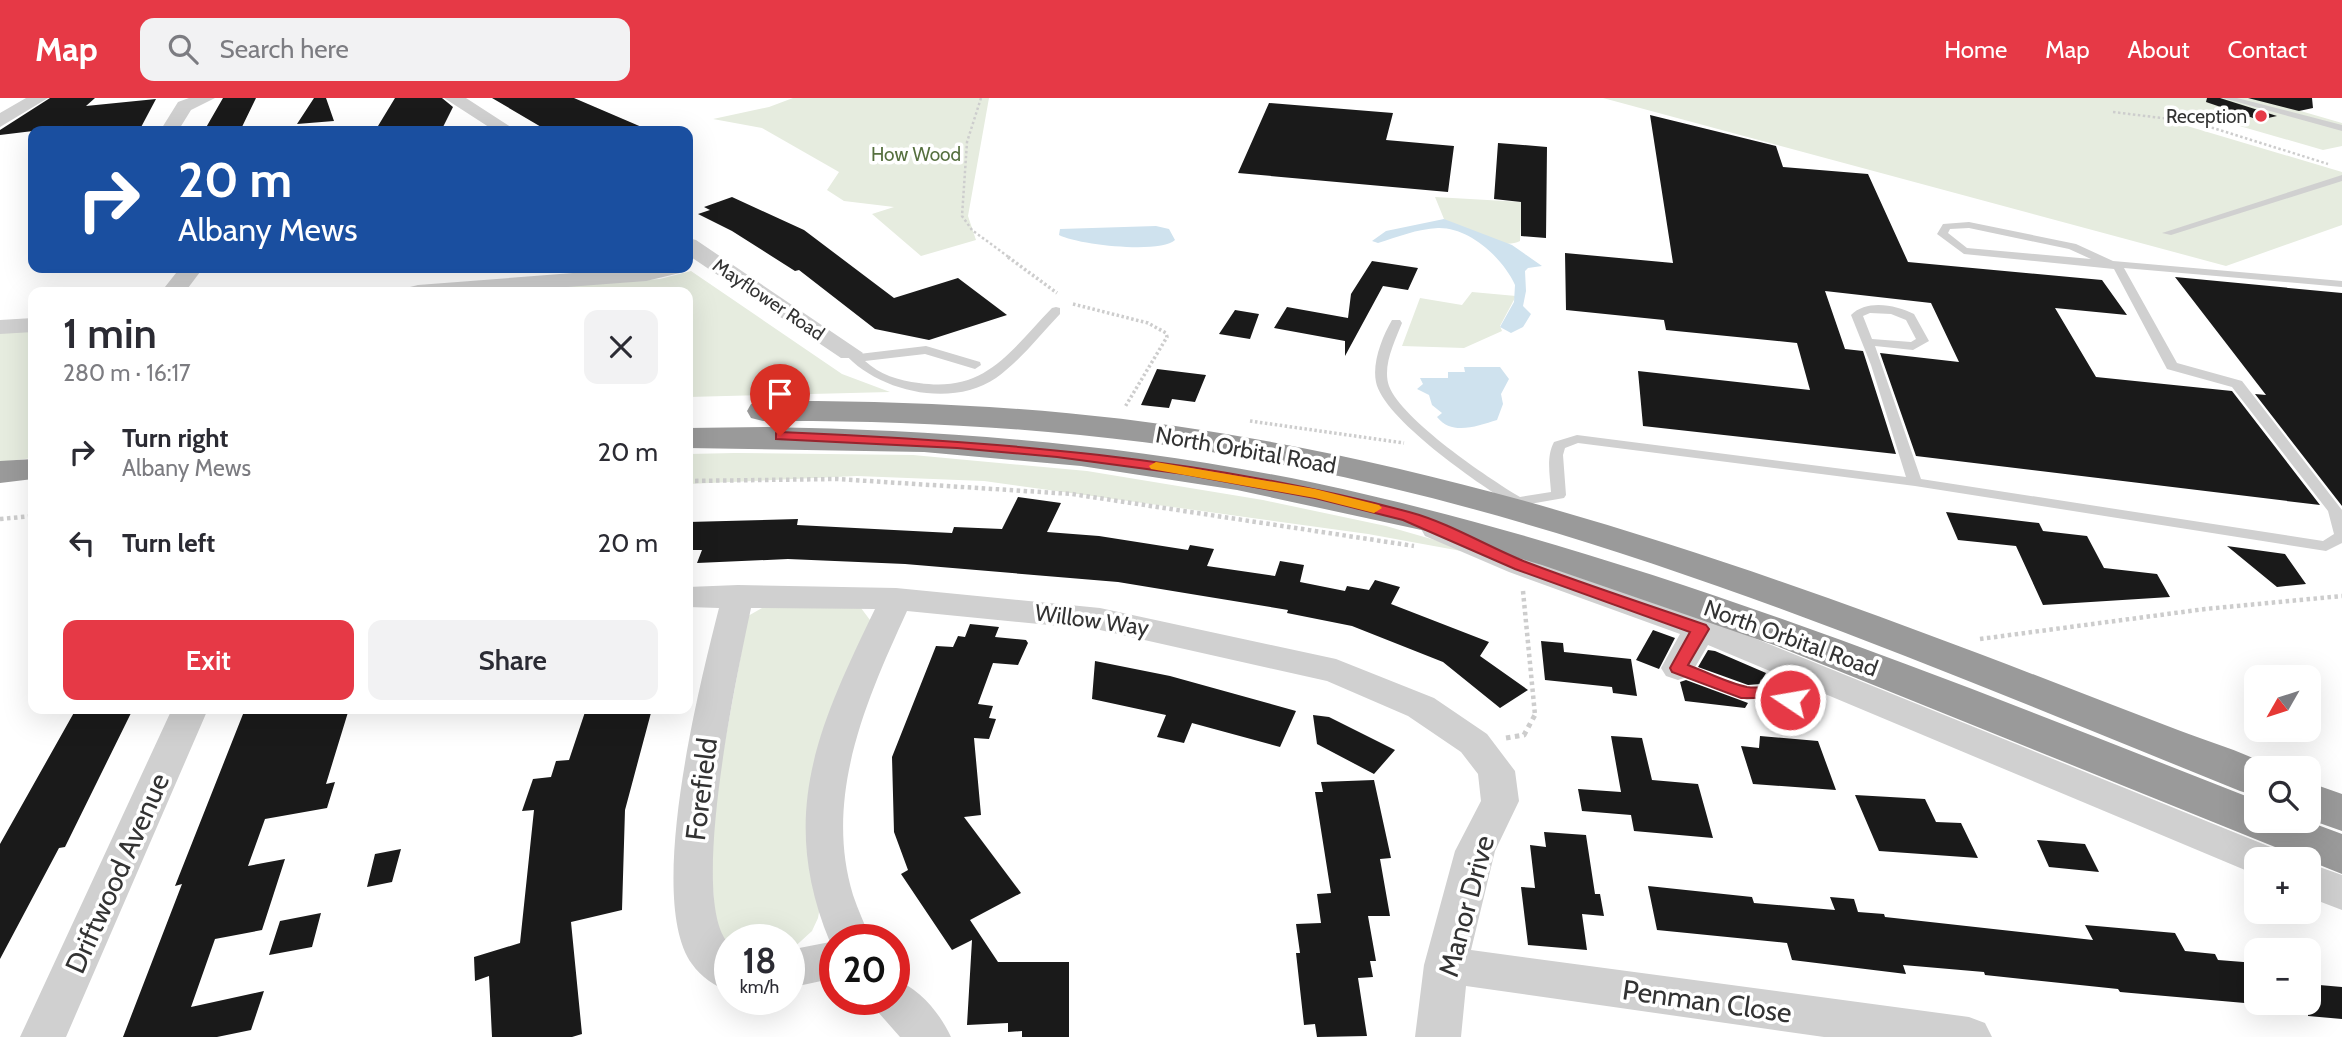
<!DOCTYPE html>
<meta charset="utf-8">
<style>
body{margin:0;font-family:Cabin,sans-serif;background:#f2f2f3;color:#2b2b33;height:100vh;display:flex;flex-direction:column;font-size:26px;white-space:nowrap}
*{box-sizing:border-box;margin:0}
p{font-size:23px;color:#7c7c81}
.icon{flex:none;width:38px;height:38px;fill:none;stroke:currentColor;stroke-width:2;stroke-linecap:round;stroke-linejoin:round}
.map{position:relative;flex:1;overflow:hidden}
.sheet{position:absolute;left:28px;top:189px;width:665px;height:427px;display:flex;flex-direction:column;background:#fff;border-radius:14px;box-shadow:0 7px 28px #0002}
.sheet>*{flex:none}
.hud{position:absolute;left:28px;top:28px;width:665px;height:147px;border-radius:14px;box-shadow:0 7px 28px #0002;background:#1a4fa0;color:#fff;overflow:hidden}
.needle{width:46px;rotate:231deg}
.buttons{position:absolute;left:2244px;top:567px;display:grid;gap:14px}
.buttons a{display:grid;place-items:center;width:77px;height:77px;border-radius:14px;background:#fff;box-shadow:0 7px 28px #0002;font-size:35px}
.speed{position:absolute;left:714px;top:826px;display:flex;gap:14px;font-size:35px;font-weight:700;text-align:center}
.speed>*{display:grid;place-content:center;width:91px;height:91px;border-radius:50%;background:#fff;box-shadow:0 7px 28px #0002;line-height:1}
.speed small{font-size:18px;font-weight:400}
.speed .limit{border:10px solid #d22;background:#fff;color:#111}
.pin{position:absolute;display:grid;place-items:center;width:60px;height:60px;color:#fff;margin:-72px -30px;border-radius:50% 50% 50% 0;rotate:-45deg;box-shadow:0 0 7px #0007}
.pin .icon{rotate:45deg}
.me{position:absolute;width:77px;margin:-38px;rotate:282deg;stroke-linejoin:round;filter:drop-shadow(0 0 5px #0008)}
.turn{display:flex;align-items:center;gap:24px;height:147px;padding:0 35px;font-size:32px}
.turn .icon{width:91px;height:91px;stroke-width:2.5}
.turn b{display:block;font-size:49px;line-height:60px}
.round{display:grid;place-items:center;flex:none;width:74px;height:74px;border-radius:14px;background:#f2f2f3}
.summary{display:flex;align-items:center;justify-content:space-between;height:119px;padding:0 35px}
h1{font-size:42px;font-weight:600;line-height:52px}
.primary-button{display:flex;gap:14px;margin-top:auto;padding:14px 35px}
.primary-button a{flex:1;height:80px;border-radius:14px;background:#e63946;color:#fff;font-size:28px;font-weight:600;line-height:80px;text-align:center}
.primary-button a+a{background:#f2f2f3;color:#2b2b33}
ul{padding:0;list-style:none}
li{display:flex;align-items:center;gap:21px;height:91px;padding:0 35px}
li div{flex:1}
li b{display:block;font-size:26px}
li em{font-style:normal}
header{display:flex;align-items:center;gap:42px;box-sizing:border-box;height:98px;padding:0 35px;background:#e63946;color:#fff}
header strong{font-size:33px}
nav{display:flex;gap:38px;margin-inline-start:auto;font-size:24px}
.search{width:490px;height:63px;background:#f2f2f3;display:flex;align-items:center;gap:18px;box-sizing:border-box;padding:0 24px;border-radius:14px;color:#7c7c81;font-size:26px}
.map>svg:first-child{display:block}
.green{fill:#e6ecdf}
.water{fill:#cfe2ee}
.building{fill:#1a1a1a}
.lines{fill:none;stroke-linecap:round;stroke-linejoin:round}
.path-far3{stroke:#cdcdcd;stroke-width:2.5;stroke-dasharray:2.5 2.5;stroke-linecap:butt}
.path-far2{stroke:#cdcdcd;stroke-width:3.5;stroke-dasharray:2.5 2.5;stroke-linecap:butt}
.path-far1{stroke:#cdcdcd;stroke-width:4.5;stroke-dasharray:3.5 3.5;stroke-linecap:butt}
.path{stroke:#cdcdcd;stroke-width:5;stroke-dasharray:4.5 4.5;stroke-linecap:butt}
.lane{fill:#d0d0d0;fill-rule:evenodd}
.street{fill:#d0d0d0;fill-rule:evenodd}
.highway{fill:#9a9a9a;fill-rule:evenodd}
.route{fill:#e63946;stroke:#96252e;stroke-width:2}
.slow{fill:#f59e0b}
.poi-dot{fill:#e63946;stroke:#fff;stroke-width:2.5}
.labels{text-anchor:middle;stroke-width:7;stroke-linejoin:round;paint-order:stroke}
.far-poi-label{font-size:19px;fill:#333;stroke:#fff;text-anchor:end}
.far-park-label{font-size:19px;fill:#56703f;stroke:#fff}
.far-street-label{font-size:19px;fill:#333;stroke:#fff}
.street-label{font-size:23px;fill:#333;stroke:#fff}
.near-street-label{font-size:28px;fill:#333;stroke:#fff}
</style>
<header>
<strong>Map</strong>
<div class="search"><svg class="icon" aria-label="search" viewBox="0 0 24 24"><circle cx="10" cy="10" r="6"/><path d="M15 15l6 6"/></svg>Search here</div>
<nav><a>Home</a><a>Map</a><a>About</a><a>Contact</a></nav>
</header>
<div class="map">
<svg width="2342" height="939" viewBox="0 0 2342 939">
<rect width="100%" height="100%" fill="#fff"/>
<!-- green -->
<path class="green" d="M 793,0 L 989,0 L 968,118 L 976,142 L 921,158 L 872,116 L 894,109 L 844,103 L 827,92 L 839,74 L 762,30 L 713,21 L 769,9 Z
M 1603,0 L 2256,0 L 2342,25 L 2342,48 L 2323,52 L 2184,12 L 2167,22 L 2342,74 L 2342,127 L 2226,168 Z
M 1435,99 L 1522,104 L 1520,143 C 1501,153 1471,133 1451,126 L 1444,121 Z
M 691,173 L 842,276 L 890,294 L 688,299 L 688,194 L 489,194 L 660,181 Z
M 1472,194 L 1516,198 L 1500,228 L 1502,233 L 1464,250 L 1402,248 L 1420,200 L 1462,207 Z
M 33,231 L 33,360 L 0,364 L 0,233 Z
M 735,355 L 913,357 L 1087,373 L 1263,402 L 1386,428 L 1494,459 L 1368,436 L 984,383 L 857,378 L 688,386 L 688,356 Z
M 762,510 L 861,510 L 870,522 L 818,820 L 812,833 L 789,854 L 789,842 L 730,842 L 730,859 L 716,835 L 709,731 L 748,518 Z"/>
<!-- water -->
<path class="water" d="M 1444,121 L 1512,147 L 1542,168 L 1528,170 L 1525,173 L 1526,193 L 1523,208 L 1531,216 L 1523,229 L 1511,235 L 1500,229 L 1514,204 L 1515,187 C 1503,160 1469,129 1438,130 C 1417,131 1397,139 1378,145 L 1372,143 L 1386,133 Z
M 1156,128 L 1169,131 L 1175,142 C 1161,156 1078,147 1059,137 L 1060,131 Z
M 1464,269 L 1500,269 L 1509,281 L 1501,296 L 1503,306 L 1497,322 C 1477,328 1452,338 1437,319 L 1442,315 L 1432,307 L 1429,297 L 1417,291 L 1423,286 L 1420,280 L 1448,280 L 1448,274 L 1465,274 Z"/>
<!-- building -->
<path class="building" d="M 50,0 L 95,0 L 86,8 L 156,1 L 139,33 L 33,33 L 0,37 L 0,32 Z
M 223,0 L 256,0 L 240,33 L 204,33 Z
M 314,0 L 326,0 L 334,23 L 297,26 Z
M 395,0 L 442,0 L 453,9 L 441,33 L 380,33 L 383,28 L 378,28 Z
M 492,0 L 574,0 L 651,33 L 548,33 Z
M 2207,0 L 2220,0 L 2277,18 L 2259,22 L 2206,4 Z
M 2248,0 L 2312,0 L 2313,10 L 2299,13 Z
M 1269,5 L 1393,15 L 1386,42 L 1454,48 L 1448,94 L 1238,75 Z
M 1650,17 L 1776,48 L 1783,69 L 1868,76 L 1908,164 L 2102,182 L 2127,217 L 2055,210 L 2096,279 L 2232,293 L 2320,407 L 1916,358 L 1880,255 L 1959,264 L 1931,205 L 1825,193 L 1845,251 L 1863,253 L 1896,356 L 1643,328 L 1638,273 L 1810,292 L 1797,245 L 1666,232 L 1664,222 L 1566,212 L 1565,155 L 1673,165 Z
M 1498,45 L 1547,49 L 1546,140 L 1521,138 L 1521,104 L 1494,101 Z
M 732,99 L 804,132 L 894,200 L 958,180 L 1007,217 L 929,242 L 875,231 L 799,172 L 795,173 L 732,133 L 698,116 L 710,112 L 704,109 Z
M 1372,163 L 1418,170 L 1408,192 L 1383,188 L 1345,258 L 1345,243 L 1274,230 L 1287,209 L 1348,220 L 1351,196 Z
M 2175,179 L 2342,195 L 2342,408 L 2255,296 L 2266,297 Z
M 1235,212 L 1259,216 L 1250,241 L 1219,236 Z
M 1157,271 L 1206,277 L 1195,304 L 1172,301 L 1169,310 L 1141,307 Z
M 1018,399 L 1061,405 L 1047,434 L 1099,438 L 1188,452 L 1190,447 L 1214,451 L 1207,468 L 1275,478 L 1280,463 L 1304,467 L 1300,484 L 1345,493 L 1347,488 L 1369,492 L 1375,482 L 1400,489 L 1391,506 L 1489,544 L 1480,558 L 1528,592 L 1500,610 L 1443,564 L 1352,528 L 1287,515 L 1288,512 L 1197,497 L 1118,484 L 905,466 L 788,461 L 697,465 L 702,452 L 688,452 L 688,424 L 798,421 L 797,427 L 952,435 L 954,429 L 1002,431 Z
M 1946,414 L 2039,425 L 2043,433 L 2087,438 L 2104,470 L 2157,476 L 2170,499 L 2043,507 L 2016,448 L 1958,442 Z
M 2227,448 L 2285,456 L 2306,486 L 2277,489 Z
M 970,526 L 999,529 L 995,539 L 1026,542 L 1028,545 L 1018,567 L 993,565 L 978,606 L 993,608 L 989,620 L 996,621 L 989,641 L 974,640 L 981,717 L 964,719 L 1021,795 L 970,822 L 998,864 L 1069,864 L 1069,939 L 1022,939 L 1022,933 L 1008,934 L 1008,925 L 967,927 L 972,842 L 952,852 L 901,776 L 908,772 L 894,734 L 892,659 L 936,548 L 953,549 L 958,538 L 965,539 Z
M 1653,532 L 1675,540 L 1659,571 L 1636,562 Z
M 1541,543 L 1563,545 L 1564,554 L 1631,561 L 1637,598 L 1613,595 L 1612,589 L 1545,582 Z
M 1708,552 L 1715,553 L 1766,575 L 1760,586 L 1748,587 L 1698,569 Z
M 1095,563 L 1170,578 L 1296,613 L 1280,649 L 1192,625 L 1184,645 L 1157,639 L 1166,617 L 1092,601 Z
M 1686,582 L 1740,602 L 1748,605 L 1745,610 L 1685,603 L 1680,584 Z
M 76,611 L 133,611 L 65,749 L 59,750 L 0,861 L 0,746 Z
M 245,611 L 349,611 L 326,686 L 335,684 L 327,710 L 265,721 L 248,768 L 285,761 L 262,832 L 215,841 L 191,909 L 264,893 L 251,932 L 217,939 L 123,939 L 182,786 L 175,788 Z
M 586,611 L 652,611 L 625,712 L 622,812 L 571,824 L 582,936 L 572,939 L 492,939 L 489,878 L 475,883 L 474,859 L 520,845 L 534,712 L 522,713 L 533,681 L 551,679 L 556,663 L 569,662 Z
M 1313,617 L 1329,619 L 1395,652 L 1374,676 L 1317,646 Z
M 1611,638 L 1642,640 L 1652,682 L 1698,686 L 1713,740 L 1634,733 L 1631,717 L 1582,713 L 1578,691 L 1621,694 Z
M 1760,638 L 1818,643 L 1836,692 L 1753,686 L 1741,648 L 1759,650 Z
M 1374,682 L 1391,760 L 1380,761 L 1390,818 L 1368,818 L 1376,863 L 1370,863 L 1373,879 L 1358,880 L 1367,938 L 1317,939 L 1315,926 L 1304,927 L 1296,855 L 1300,855 L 1296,826 L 1321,825 L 1317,796 L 1331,795 L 1315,694 L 1323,694 L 1321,684 Z
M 1855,697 L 1925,701 L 1936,724 L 1961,725 L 1978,760 L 1879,753 Z
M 1544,734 L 1586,737 L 1595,796 L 1600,796 L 1604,818 L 1582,816 L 1587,852 L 1528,847 L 1521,789 L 1535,790 L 1530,747 L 1546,749 Z
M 2037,742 L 2085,746 L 2099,774 L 2049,769 Z
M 401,751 L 392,784 L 367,789 L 375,756 Z
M 1648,788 L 1752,799 L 1754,805 L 1835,812 L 1830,799 L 1854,801 L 1858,814 L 1884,816 L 1885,819 L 2093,842 L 2085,827 L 2175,835 L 2185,853 L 2215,856 L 2218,862 L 2256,865 L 2256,906 L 2120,894 L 2118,891 L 1985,877 L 1984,874 L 1903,867 L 1906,876 L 1792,862 L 1787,845 L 1657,832 Z
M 321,815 L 312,849 L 269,857 L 280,823 Z
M 2308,886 L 2342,889 L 2342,921 L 2308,918 Z"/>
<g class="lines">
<!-- path-far3 -->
<path class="path-far3" d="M 981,0 L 967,44 L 962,118 L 972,132 L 1010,160
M 2113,14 L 2194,24 L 2328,66"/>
<!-- path-far2 -->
<path class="path-far2" d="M 1008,159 L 1057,195
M 1073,206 L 1148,225 L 1166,235 L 1167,239 L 1125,309
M 1250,323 L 1404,345"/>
<!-- path-far1 -->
<path class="path-far1" d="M 688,383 L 837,381 L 1072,396 L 1414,448
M 0,421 L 33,418
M 1523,493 L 1535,617
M 1980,541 L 2205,511 L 2342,498"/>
<!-- path -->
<path class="path" d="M 1506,640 L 1524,637 L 1536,615"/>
<!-- lane -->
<path class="lane" d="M 2223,0 L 2237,0 L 2342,27 L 2342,33 Z
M 2342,77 L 2342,83 L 2171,137 L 2162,135 Z
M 1969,124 L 2076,146 L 2113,163 L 2342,183 L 2342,189 L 2124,170 L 2177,265 L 2242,283 L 2342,412 L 2342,445 L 2326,453 L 1915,388 L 1578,345 L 1565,350 L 1563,357 L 1566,397 L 1564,400 L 1524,407 L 1520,414 L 1515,415 L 1508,411 L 1510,405 C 1478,386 1383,320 1376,284 C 1372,265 1382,239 1392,222 L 1400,222 L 1402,225 C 1395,243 1382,268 1389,288 C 1402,322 1488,380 1520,399 L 1551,394 C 1550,377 1546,359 1554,344 L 1577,337 L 1906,379 L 1871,267 L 1851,217 C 1867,201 1896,207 1914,216 L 1929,243 L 1913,252 L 1875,248 L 1921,381 L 2323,443 L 2334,436 L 2328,413 L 2232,289 L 2167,271 L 2114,171 L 1964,156 L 1937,136 L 1943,126 ZM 1969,130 L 2069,151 L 2091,161 L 1967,150 L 1948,135 L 1950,131 ZM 1870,215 L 1891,216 L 1906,222 L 1916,241 L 1911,244 L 1872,241 L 1863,218 Z
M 1056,209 L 1060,210 L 1060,216 C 1040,237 1020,263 996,280 C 951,311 877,293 844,255 L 850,251 L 859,256 L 926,248 L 980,264 L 981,267 L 975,271 L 925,256 L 865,263 C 879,276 899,283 919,285 C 986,295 1010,253 1052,210 Z
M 1678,564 L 1748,590 L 1770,587 L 1776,589 L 1816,607 L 1819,611 L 1816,615 L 1810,617 L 1768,599 L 1747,602 L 1741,600 L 1672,574 L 1669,570 L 1672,566 Z"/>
<!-- street -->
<path class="street" d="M 26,0 L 48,0 L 0,29 L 0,15 Z
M 189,0 L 215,0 L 191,12 L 178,33 L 160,33 L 178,4 Z
M 444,0 L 466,0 L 517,33 L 495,33 Z
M 688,140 L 696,142 L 863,255 L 859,260 L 841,260 L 688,157 Z
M 180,170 L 203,170 L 185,194 L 161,194 Z
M 638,170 L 683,170 L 680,175 L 646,183 L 503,194 L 406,194 L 410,189 L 418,187 Z
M 33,220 L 33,234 L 0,236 L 0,222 Z
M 1436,422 L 1531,460 L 1712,523 L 2273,750 L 2279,761 L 2256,761 L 2256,776 L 2245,772 L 1708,547 L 1690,578 L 1678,582 L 1666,578 L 1661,570 L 1680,536 L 1509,474 L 1425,438 L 1421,431 L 1425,424 Z
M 738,487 L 896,490 L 1100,510 L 1336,561 L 1434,600 L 1487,636 L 1515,673 L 1519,703 L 1495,753 L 1471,852 L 1969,919 L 1985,925 L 1992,939 L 1824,939 L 1466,888 L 1461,939 L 1415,939 L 1424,867 L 1455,753 L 1481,703 L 1478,676 L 1461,654 L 1408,618 L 1327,583 L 1100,532 L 907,513 C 867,601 823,698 853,797 C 858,812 865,827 871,842 L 835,842 L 835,880 L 789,890 L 789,852 L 830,844 C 777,716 819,627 875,511 L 751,510 C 739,568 686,807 730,847 L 730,894 C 715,888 701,879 692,866 C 645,801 700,585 719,510 L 688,509 L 688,489 Z
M 172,611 L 208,611 L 66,939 L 20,939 Z
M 2308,765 L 2342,777 L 2342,812 L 2308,799 Z
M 894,881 C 919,890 940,915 951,939 L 900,939 L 878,914 L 873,901 L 894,901 Z"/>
<!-- highway -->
<path class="highway" d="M 763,303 C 918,302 1073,310 1226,336 C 1485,379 1735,463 1980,556 C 2046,581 2112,607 2178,632 C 2209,644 2245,654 2273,670 L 2256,670 L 2256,698 L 2240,693 C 1933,569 1626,435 1300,370 C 1123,334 943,322 763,323 L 751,320 L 747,313 L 751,306 Z
M 767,329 C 951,332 1134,347 1315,385 C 1640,455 1947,581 2256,702 L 2256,723 L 2307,723 L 2342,736 L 2342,776 L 1777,548 L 1542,467 L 1426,433 L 1237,392 L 1081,368 L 924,354 L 688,350 L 688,330 Z
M 33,361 L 33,381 L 0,385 L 0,363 Z
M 2308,684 L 2342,696 L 2342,733 L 2308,721 Z"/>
</g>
<!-- route -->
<path class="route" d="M 780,334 C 993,343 1203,359 1409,414 C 1450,425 1488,449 1526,464 C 1586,487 1646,506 1706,527 L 1709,531 L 1688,567 C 1707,574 1727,585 1747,589 C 1764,592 1786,582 1799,602 L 1790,608 L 1768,600 L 1741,600 L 1672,574 L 1670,570 L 1690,534 L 1515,471 L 1403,422 L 1315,400 L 1184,376 L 1057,359 L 957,350 L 776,341 L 776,335 Z"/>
<!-- slow -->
<path class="slow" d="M 1156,364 L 1315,391 L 1379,407 L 1382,410 L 1374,415 L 1315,400 L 1151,371 L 1149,368 Z"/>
<!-- markers -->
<circle class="poi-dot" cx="2261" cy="18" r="7"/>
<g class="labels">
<!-- far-poi labels -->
<g class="far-poi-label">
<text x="2247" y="25">Reception</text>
</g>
<!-- far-park labels -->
<g class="far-park-label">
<text x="916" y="63">How Wood</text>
</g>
<!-- far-street labels -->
<g class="far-street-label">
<text transform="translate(769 201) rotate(34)" y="7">Mayflower Road</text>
</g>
<!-- street labels -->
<g class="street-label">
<text transform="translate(1246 352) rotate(10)" y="8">North Orbital Road</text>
<text transform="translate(1092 522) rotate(8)" y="8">Willow Way</text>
<text transform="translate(1791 540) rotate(20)" y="8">North Orbital Road</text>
</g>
<!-- near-street labels -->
<g class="near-street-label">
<text transform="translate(701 691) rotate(-83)" y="10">Forefield</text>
<text transform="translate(117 775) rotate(-66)" y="10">Driftwood Avenue</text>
<text transform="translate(1466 808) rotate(-75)" y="10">Manor Drive</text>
<text transform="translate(1707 903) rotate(8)" y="10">Penman Close</text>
</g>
</g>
</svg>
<div class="buttons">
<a><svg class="needle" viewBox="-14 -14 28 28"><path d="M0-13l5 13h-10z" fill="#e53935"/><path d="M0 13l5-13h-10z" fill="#7c7c81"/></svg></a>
<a><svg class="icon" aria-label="search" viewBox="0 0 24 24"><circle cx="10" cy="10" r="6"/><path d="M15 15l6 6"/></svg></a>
<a>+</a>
<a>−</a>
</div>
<div class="speed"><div>18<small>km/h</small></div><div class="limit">20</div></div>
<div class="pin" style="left:780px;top:338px;background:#d93025"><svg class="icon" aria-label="arrive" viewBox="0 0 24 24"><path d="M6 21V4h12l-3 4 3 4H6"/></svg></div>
<svg class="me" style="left:1790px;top:602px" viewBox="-20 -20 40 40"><circle r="17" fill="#e63946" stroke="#fff" stroke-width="3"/><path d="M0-11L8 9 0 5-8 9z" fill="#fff"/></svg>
<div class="hud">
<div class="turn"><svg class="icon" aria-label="right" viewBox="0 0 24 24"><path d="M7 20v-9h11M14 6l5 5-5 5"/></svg><div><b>20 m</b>Albany Mews</div></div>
</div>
<section class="sheet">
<div class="summary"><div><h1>1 min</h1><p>280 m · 16:17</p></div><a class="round"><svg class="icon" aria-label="close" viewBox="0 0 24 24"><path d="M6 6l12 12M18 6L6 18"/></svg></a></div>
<ul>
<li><svg class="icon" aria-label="right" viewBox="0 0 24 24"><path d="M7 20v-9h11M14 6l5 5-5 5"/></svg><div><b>Turn right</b><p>Albany Mews</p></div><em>20 m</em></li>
<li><svg class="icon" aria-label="left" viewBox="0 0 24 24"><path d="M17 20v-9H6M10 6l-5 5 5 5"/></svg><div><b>Turn left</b></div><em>20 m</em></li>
</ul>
<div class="primary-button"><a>Exit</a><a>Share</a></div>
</section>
</div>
